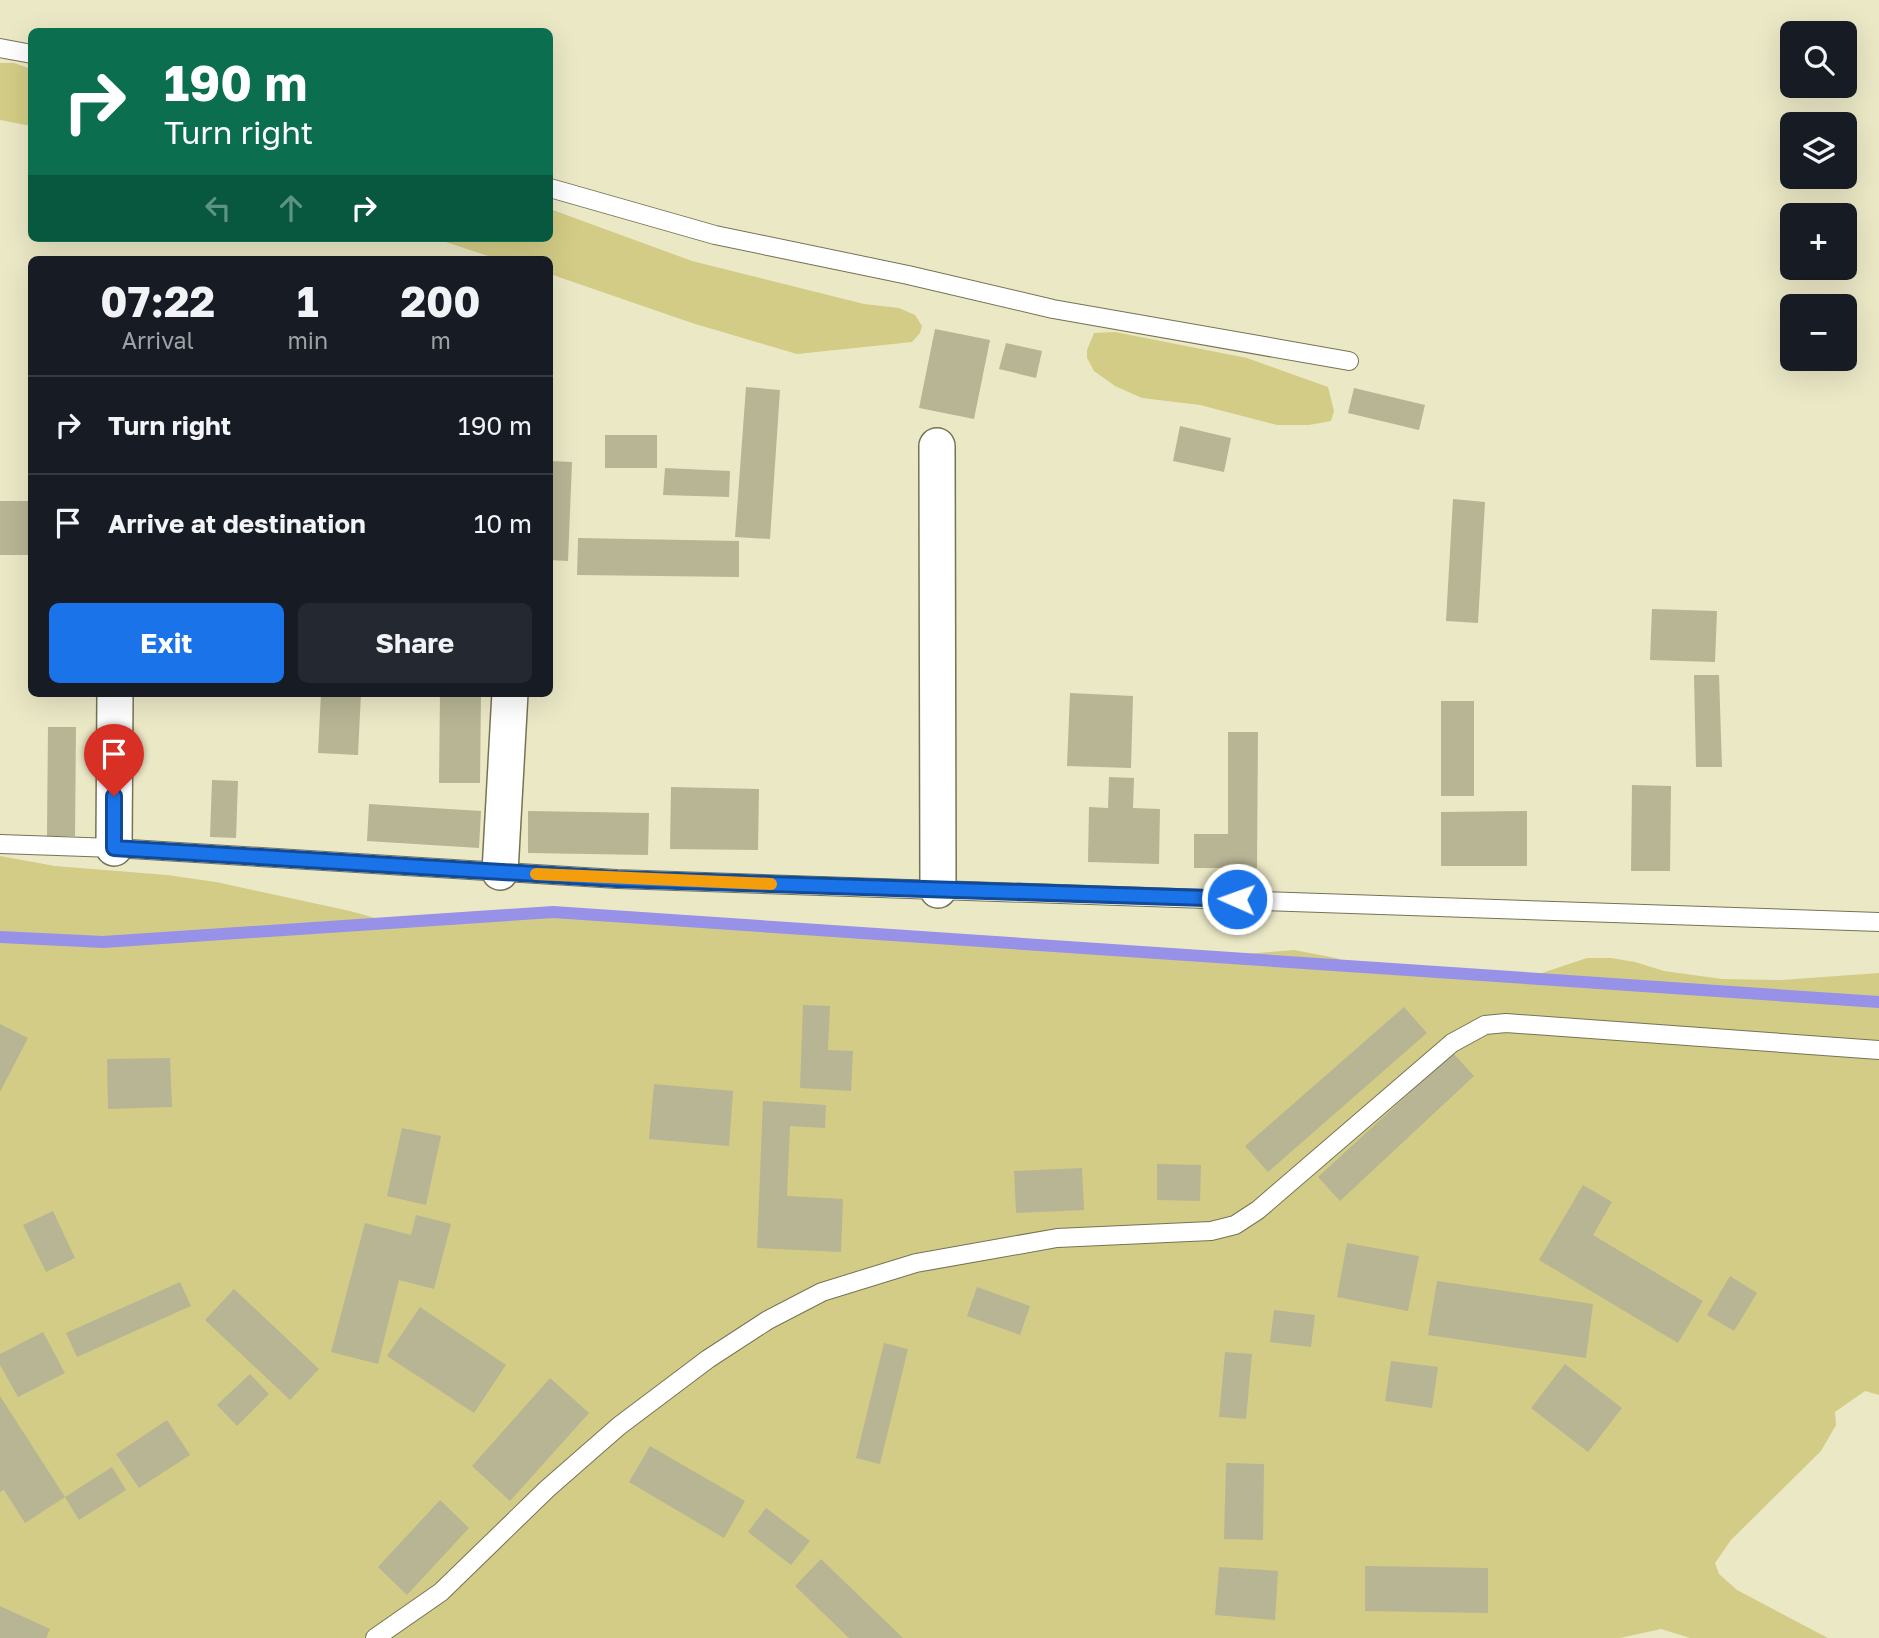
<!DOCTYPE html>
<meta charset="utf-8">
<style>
body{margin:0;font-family:"Golos Text",sans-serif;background:#242831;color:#f1f3f6;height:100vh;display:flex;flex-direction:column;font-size:26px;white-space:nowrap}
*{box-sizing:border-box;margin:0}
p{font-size:23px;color:#9ea1a6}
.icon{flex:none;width:38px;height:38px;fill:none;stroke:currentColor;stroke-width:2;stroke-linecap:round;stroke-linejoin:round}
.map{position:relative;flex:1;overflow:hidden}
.sheet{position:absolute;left:28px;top:256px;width:525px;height:441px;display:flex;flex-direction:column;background:#171b24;border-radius:10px;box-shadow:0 7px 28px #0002}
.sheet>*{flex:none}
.top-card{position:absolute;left:28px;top:28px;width:525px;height:214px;border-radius:10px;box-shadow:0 7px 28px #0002;background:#0b6e4f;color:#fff;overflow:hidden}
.tools{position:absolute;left:1780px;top:21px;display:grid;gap:14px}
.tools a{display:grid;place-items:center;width:77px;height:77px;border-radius:10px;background:#171b24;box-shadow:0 7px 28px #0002;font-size:35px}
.pin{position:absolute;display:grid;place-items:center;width:60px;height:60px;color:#fff;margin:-72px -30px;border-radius:50% 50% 50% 0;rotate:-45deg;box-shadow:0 0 7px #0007}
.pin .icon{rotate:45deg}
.me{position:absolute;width:77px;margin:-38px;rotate:272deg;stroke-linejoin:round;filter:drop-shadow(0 0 5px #0008)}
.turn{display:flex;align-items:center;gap:24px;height:147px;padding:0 21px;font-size:32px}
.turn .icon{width:91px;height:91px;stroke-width:2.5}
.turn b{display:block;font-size:49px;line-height:60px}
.lanes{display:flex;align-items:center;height:66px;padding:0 21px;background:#0003;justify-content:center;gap:35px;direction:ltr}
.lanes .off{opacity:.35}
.eta{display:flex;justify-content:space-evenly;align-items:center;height:119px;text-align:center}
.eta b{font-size:42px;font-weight:700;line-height:49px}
.button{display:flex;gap:14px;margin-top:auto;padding:14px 21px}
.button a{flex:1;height:80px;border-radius:10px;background:#1a73e8;color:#fff;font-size:28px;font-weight:700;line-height:80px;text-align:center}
.button a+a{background:#242831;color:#f1f3f6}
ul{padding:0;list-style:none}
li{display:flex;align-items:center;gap:21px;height:98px;padding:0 21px;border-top:2px solid #363941}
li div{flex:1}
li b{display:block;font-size:26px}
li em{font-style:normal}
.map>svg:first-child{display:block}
.green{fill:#d3cc86}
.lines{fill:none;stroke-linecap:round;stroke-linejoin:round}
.stream{stroke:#9891e8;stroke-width:12}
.building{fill:#b7b594}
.service-casing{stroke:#767354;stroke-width:20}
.minor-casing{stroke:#767354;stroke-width:38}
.service{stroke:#fff;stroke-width:18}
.minor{stroke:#fff;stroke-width:35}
.route-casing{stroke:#114b97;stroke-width:18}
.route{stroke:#1a73e8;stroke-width:12}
.slow{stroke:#f59e0b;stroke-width:12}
</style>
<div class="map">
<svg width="1879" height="1638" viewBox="0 0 1879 1638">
<rect width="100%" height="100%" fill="#ebe8c6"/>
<!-- green -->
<path class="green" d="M 0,63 L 14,63 L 31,69 L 31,126 L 0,120 Z
M 550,209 L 692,261 L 864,304 L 899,308 L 915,315 L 922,326 L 920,333 L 912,342 L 797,354 L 692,323 L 550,274 L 550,259 L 497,259 L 434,238 L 550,238 Z
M 1115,332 L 1247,358 L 1328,387 L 1334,411 L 1331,421 L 1309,425 L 1277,425 L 1200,405 L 1142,398 L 1115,386 L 1094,371 L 1087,358 L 1087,350 L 1094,333 Z
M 0,856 L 55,866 L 167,875 L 216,882 L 350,911 L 393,923 L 553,912 L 1178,954 L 1245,954 L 1294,950 L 1336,958 L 1357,966 L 1527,978 L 1587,958 L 1611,958 L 1635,962 L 1664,971 L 1722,979 L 1781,980 L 1879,973 L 1879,1395 L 1865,1391 L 1835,1412 L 1836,1425 L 1821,1451 L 1731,1540 L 1715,1563 L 1719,1574 L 1737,1590 L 1828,1638 L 1690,1638 L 1661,1629 L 1620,1638 L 0,1638 Z"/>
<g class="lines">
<!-- stream -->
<path class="stream" d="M 0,937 L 103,942 L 553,912 L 1879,1002"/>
</g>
<!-- building -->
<path class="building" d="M 935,329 L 990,340 L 974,419 L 919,408 Z
M 1006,343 L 1042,351 L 1036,378 L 999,369 Z
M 746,387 L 780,390 L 770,539 L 735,537 Z
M 1354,388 L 1425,405 L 1419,430 L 1348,413 Z
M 1180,426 L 1231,438 L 1224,472 L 1173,461 Z
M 605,435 L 657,435 L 657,468 L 605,468 Z
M 550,461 L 572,462 L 568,561 L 550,560 Z
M 665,468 L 730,471 L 729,497 L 663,495 Z
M 1453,499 L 1485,502 L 1478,623 L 1446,621 Z
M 0,501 L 32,501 L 32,555 L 0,555 Z
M 578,538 L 739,541 L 739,577 L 577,575 Z
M 1652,609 L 1717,611 L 1715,662 L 1650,660 Z
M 1694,675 L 1719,675 L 1722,767 L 1696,767 Z
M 321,693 L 361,693 L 358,755 L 318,753 Z
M 440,693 L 481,693 L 480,783 L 439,783 Z
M 1070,693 L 1133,696 L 1131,768 L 1067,766 Z
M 1441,701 L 1474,701 L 1474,796 L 1441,796 Z
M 48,727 L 76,727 L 75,836 L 47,836 Z
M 1228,732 L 1258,732 L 1257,868 L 1194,868 L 1194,834 L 1228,834 Z
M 1109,777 L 1134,778 L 1133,808 L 1160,809 L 1159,864 L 1088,862 L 1089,807 L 1108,808 Z
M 212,780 L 238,781 L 236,838 L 210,837 Z
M 1632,785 L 1671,786 L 1670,871 L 1631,871 Z
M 671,787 L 759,789 L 758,850 L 670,849 Z
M 369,804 L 481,811 L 479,848 L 367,841 Z
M 528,811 L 649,813 L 648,855 L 528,853 Z
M 1527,811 L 1527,866 L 1441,866 L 1441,812 Z
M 803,1005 L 830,1006 L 828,1050 L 853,1051 L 851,1091 L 800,1088 Z
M 1404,1007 L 1427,1033 L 1268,1172 L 1245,1146 Z
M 0,1024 L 28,1038 L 0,1092 Z
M 1453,1053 L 1474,1076 L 1340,1201 L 1318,1177 Z
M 170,1058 L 172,1107 L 108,1109 L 107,1059 Z
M 654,1084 L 733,1091 L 729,1146 L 649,1139 Z
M 763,1101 L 826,1105 L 825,1128 L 790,1126 L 787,1196 L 843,1199 L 841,1252 L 757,1248 Z
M 402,1128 L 441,1136 L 426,1205 L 387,1196 Z
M 1157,1164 L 1201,1165 L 1200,1201 L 1157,1200 Z
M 1082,1168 L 1084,1210 L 1016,1213 L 1014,1171 Z
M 1583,1185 L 1612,1202 L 1593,1235 L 1703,1301 L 1678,1343 L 1539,1260 Z
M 53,1211 L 75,1258 L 46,1272 L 23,1225 Z
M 416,1215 L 451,1224 L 434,1289 L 399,1280 L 378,1364 L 331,1352 L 365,1223 L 411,1235 Z
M 1347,1243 L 1419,1256 L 1408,1311 L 1337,1297 Z
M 1730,1276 L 1757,1293 L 1734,1331 L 1707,1315 Z
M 1437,1281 L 1593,1304 L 1586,1358 L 1428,1335 Z
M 180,1282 L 191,1306 L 77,1357 L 66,1333 Z
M 977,1287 L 1030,1306 L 1020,1335 L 967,1316 Z
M 234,1289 L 319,1369 L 290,1400 L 205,1320 Z
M 420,1307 L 506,1365 L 474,1413 L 387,1356 Z
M 1274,1310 L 1315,1315 L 1311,1347 L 1270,1342 Z
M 43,1332 L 65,1373 L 18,1397 L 0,1365 L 0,1354 Z
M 884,1343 L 908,1349 L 880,1464 L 856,1458 Z
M 1225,1352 L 1252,1354 L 1246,1419 L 1219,1417 Z
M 1391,1361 L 1438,1367 L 1432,1408 L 1385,1401 Z
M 1565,1364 L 1622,1408 L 1588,1452 L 1531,1408 Z
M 250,1374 L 269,1394 L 237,1426 L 217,1405 Z
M 550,1378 L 589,1413 L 510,1501 L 472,1466 Z
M 0,1396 L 65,1497 L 25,1523 L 4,1490 L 0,1492 Z
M 167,1420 L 190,1455 L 139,1488 L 116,1454 Z
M 650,1446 L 745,1501 L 724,1538 L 629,1482 Z
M 1226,1463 L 1264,1464 L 1263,1540 L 1224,1539 Z
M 112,1467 L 126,1490 L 79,1520 L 65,1497 Z
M 440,1500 L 469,1528 L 407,1595 L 378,1567 Z
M 766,1508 L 810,1541 L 791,1565 L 748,1532 Z
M 821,1559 L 903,1638 L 849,1638 L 795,1586 Z
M 1365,1566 L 1488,1568 L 1488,1613 L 1365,1611 Z
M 1219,1567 L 1278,1571 L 1275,1620 L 1215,1615 Z
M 0,1606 L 50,1629 L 46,1638 L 0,1638 Z"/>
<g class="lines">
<!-- service casing -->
<g class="service-casing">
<path id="service" d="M 0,48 L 32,54
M 550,188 L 715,235 L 908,275 L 1053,309 L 1349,361
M 0,844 L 114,848 L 617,879 L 1879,922
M 375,1638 L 441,1592 L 547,1489 L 619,1426 L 708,1359 L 768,1320 L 822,1292 L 916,1263 L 1057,1238 L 1211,1231 L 1235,1225 L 1258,1210 L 1452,1043 L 1485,1025 L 1506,1023 L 1879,1050"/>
</g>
<!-- minor casing -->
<g class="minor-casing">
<path id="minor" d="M 937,446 L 938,890
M 114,848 L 115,693
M 500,872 L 510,693"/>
</g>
<!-- service -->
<use href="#service" class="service"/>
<!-- minor -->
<use href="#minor" class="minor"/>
</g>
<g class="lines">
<!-- route casing -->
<g class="route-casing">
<path id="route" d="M 114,796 L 114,848 L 617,879 L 1237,899"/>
</g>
<!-- route -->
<use href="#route" class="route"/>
<!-- slow -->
<path class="slow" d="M 536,874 L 771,884"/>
</g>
</svg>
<div class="tools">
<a><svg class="icon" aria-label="search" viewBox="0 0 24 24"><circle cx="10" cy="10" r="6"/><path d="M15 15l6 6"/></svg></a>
<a><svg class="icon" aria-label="layers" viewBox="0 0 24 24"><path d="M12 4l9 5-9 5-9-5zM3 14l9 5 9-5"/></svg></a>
<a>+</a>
<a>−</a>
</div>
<div class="pin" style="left:114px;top:796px;background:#d93025"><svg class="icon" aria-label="arrive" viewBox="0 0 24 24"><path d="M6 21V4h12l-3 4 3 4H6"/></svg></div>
<svg class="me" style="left:1237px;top:899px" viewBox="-20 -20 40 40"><circle r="17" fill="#1a73e8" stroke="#fff" stroke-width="3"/><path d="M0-11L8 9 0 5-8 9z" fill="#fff"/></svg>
<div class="top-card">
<div class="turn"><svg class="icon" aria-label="right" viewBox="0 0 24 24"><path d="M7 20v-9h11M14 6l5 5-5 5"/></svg><div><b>190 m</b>Turn right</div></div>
<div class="lanes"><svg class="icon off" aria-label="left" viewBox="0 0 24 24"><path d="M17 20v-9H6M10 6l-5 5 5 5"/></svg><svg class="icon off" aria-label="ahead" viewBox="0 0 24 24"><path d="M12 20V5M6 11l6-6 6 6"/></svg><svg class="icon" aria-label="right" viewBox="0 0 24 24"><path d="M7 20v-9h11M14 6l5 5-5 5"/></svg></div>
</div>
<section class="sheet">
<div class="eta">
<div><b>07:22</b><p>Arrival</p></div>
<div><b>1</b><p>min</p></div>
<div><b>200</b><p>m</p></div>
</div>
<ul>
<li><svg class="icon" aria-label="right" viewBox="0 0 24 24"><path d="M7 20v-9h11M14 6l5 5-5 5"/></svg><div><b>Turn right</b></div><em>190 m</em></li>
<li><svg class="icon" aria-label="arrive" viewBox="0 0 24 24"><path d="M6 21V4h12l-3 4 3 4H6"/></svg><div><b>Arrive at destination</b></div><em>10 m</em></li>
</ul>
<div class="button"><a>Exit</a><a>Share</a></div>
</section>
</div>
